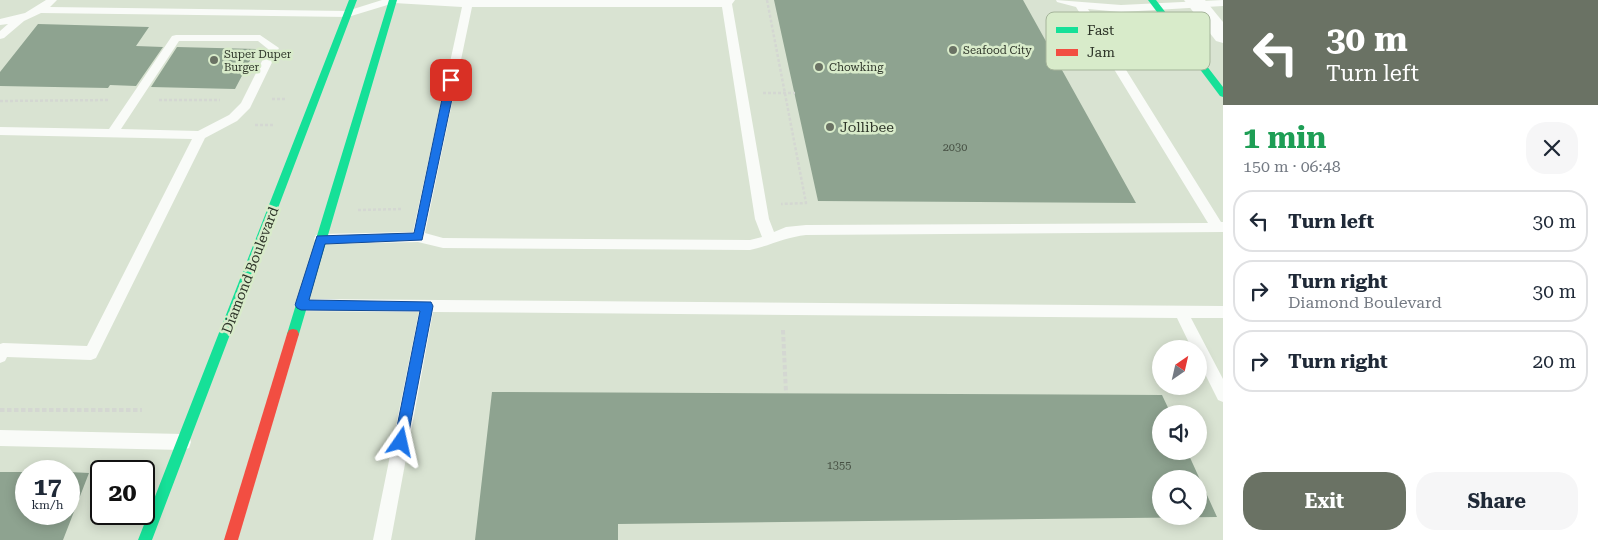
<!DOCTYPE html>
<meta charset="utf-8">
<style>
body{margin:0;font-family:"Roboto Serif",serif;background:#f6f6f7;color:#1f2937;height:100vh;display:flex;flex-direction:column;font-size:19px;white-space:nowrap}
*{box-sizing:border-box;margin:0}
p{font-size:16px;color:#747a83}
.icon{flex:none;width:28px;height:28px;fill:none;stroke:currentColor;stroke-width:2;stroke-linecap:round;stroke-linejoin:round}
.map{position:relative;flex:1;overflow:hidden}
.details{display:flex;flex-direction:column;background:#fff;width:375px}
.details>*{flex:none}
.top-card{background:#6a7264;color:#fff;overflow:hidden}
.needle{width:32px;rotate:34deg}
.fabs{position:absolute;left:1152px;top:340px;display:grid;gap:10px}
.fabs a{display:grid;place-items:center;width:55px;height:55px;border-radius:50%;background:#fff;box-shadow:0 2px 12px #0003;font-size:25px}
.speed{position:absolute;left:15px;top:460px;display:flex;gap:10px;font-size:25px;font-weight:700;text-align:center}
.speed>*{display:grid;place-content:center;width:65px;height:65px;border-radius:50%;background:#fff;box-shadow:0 2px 12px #0003;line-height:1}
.speed small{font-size:12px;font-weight:400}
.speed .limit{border:2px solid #111;border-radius:8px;background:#fff;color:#111}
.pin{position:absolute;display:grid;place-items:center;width:42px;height:42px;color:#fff;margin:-21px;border-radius:10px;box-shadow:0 2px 8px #0006}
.me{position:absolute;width:55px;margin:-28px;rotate:11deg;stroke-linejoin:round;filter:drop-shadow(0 0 4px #0008)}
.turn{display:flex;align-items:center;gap:18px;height:105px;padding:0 20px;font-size:22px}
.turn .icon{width:65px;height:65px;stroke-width:2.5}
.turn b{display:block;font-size:35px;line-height:42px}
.round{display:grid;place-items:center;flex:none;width:52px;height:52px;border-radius:20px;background:#f6f6f7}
.headline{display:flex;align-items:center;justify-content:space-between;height:85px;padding:0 20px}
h1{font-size:30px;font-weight:700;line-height:38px;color:#1e9e55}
.button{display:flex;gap:10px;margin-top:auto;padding:10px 20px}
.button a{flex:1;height:58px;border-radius:20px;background:#6a7264;color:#fff;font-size:20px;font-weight:700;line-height:58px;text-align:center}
.button a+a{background:#f6f6f7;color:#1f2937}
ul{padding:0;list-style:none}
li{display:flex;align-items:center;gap:15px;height:62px;margin:0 10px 8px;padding:0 10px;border:2px solid #e0e1e3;border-radius:20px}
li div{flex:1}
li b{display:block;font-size:19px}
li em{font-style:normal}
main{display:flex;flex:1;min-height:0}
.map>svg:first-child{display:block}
.building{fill:#8ea390;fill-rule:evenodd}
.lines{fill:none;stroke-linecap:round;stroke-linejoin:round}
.path-far1{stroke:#d4d7d2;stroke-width:2.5;stroke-dasharray:3 2;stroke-linecap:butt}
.path{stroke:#d4d7d2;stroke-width:4;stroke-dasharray:4.5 2.5;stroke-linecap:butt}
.lane{fill:#f9fbf8;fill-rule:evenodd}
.street{fill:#f9fbf8;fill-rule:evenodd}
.fast{fill:#16e098;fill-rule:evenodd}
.jam{fill:#f24e42;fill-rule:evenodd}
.route{fill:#1a73e8;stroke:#114b97}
.poi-dot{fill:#6a7264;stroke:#d8ebca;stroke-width:2}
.labels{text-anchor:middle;stroke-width:5;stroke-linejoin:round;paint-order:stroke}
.far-poi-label{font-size:11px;fill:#2e3529;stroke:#d8ebca;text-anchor:start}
.number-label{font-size:11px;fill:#465043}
.poi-label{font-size:14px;fill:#2e3529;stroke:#d8ebca;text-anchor:start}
.street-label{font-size:14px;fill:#2e3529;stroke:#d8ebca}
.key{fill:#d8ebca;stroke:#a5b49a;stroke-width:1}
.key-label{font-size:14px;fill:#2e3529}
</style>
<main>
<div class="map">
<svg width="1223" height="540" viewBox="0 0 1223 540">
<rect width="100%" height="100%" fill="#d9e3d2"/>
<!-- building -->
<path class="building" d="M 774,0 L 1023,0 L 1136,203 L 818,201 Z
M 38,24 L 149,27 L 136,46 L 163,47 L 136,86 L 110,85 L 108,88 L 0,86 L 0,72 Z
M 177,47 L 256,49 L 235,89 L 151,87 Z
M 492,392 L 1162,395 L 1171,414 L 1161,414 L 1161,451 L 1187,451 L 1217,517 L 618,524 L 618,540 L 475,540 ZM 1161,479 L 1199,479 L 1199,516 L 1161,516 Z
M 0,472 L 26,472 L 26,514 L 69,514 L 69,472 L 89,473 L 63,540 L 0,540 Z"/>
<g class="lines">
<!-- path-far1 -->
<path class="path-far1" d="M 767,0 L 806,203 L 781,204
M 763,93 L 795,93
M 272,99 L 286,99
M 159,100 L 220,100
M 0,101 L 110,100
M 255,125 L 275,125
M 358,210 L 402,209"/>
<!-- path -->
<path class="path" d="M 783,330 L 786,393
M 0,410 L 142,410"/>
<!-- lane -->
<path class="lane" d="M 46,0 L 57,0 L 50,7 L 347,11 L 382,0 L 735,0 L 732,4 L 769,219 L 774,232 L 786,227 L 806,225 L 1208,223 L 1076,7 L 1057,2 L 1056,0 L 1121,5 L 1223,0 L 1223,6 L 1121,12 L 1088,9 L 1221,222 L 1223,222 L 1223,232 L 806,235 C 786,237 769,246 750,250 L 443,248 L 418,242 L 321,244 L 316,243 L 314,239 L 316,235 L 321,234 L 413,232 L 462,7 L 394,3 L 348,17 L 41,13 L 24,21 L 4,38 L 0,39 L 0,31 L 8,24 L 0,25 L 0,19 L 25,13 ZM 472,7 L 722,7 L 755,219 L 762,237 L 750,240 L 443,238 L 425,233 Z
M 176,35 L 260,35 L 279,48 L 250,108 L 237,121 L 205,138 L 96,358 L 91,360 L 7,357 L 5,361 L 0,363 L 0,344 L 3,343 L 87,346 L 192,139 L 0,135 L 0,127 L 109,129 L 172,36 ZM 179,41 L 258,41 L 268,49 L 241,103 L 229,115 L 198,131 L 121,129 Z
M 301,299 L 1223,306 L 1223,318 L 1191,318 L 1223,379 L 1223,402 L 1218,400 L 1199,362 L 1199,349 L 1192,349 L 1177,318 L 433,312 L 391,540 L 373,540 L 419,312 L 301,311 L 296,309 L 294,305 L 296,301 Z
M 0,430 L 183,434 L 189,436 L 191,442 L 189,448 L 183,450 L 0,446 Z"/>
<!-- street -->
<path class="street" d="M 1184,0 L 1205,0 L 1223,22 L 1223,43 L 1216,41 Z"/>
<!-- fast -->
<path class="fast" d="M 349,0 L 357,0 L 152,540 L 138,540 Z
M 389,0 L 397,0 L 299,334 L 297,338 L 293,339 L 289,338 L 287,334 Z
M 1148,0 L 1156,0 L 1223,87 L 1223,97 L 1220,96 Z"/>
<!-- jam -->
<path class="jam" d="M 293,329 L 297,330 L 299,334 L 238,540 L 224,540 L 287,334 L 289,330 Z"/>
</g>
<!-- route -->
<path class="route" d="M 451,77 L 456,80 L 422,240 L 325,244 L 309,300 L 431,302 L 433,306 L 407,442 L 405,447 L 401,449 L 396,447 L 394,442 L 420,311 L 301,310 L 297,308 L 295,305 L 317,236 L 414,233 L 446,80 Z"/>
<!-- markers -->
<g class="poi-dot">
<circle cx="953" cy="50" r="5"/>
<circle cx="214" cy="60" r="5"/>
<circle cx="819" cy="67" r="5"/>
<circle cx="830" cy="127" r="5"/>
</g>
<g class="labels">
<!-- far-poi labels -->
<g class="far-poi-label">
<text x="963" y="54">Seafood City</text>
<text x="224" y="58">Super Duper<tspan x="224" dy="13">Burger</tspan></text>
<text x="829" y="71">Chowking</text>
</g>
<!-- number labels -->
<g class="number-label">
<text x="955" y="151">2030</text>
<text x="839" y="469">1355</text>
</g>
<!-- poi labels -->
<g class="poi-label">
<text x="840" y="132">Jollibee</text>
</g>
<!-- street labels -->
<g class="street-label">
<text transform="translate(250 270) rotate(-69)" y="5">Diamond Boulevard</text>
</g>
</g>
<!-- legend -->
<rect x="1046" y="12" width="164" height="58" rx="8" class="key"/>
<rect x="1056" y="27" width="22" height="6" fill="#16e098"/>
<rect x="1056" y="49" width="22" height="7" fill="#f24e42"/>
<g class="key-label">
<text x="1087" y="35">Fast</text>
<text x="1087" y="57">Jam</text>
</g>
</svg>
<div class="fabs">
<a><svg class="needle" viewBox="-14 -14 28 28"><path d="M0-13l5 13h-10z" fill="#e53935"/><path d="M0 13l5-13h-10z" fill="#747a83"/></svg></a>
<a><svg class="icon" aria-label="sound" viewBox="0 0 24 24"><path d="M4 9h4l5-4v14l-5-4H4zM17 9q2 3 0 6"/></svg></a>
<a><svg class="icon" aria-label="search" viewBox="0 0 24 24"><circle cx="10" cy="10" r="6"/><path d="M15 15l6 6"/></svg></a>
</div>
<div class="speed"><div>17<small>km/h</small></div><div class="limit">20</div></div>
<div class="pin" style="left:451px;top:80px;background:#d93025"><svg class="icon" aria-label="arrive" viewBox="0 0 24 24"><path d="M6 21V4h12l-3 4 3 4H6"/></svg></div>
<svg class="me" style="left:401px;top:442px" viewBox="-20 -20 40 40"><path d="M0-17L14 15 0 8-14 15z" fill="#1a73e8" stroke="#fff" stroke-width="4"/></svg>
</div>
<section class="details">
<div class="top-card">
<div class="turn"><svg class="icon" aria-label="left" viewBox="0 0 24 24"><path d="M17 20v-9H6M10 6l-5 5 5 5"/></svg><div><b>30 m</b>Turn left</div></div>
</div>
<div class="headline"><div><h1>1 min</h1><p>150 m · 06:48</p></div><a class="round"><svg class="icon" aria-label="close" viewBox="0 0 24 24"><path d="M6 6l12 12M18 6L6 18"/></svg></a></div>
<ul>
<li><svg class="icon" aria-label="left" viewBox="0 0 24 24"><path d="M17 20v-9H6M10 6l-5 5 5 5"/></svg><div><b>Turn left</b></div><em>30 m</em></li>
<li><svg class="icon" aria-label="right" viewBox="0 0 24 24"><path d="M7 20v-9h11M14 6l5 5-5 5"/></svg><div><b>Turn right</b><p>Diamond Boulevard</p></div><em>30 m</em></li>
<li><svg class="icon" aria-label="right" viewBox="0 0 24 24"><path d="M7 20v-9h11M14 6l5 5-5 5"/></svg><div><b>Turn right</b></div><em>20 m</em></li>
</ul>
<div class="button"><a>Exit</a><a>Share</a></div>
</section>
</main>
